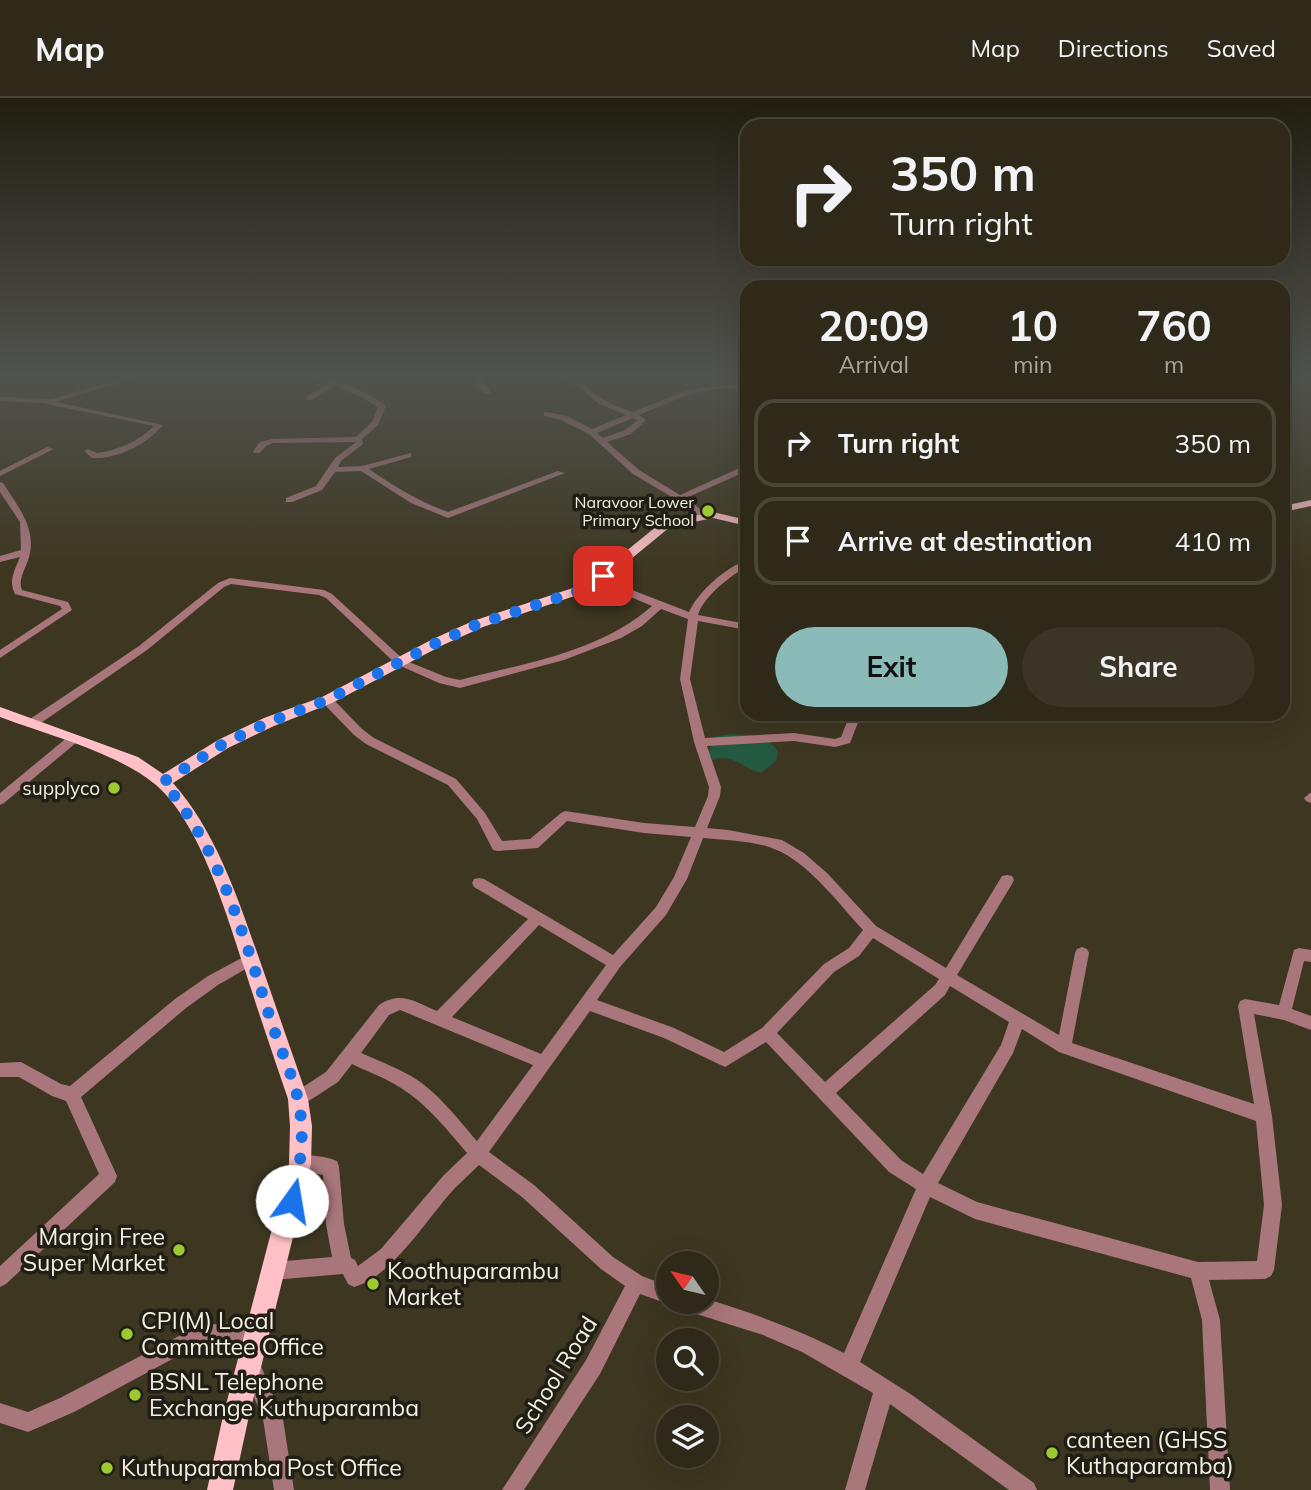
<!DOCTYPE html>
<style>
body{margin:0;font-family:Mulish,sans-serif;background:#3a3526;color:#f1f3f6;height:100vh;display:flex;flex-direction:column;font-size:26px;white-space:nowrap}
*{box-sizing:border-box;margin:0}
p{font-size:23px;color:#a7a6a2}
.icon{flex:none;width:38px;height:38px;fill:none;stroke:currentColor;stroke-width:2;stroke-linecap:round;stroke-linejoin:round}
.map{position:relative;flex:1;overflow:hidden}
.details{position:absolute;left:740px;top:182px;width:550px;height:441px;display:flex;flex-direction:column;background:#2e2919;border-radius:21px;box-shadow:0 7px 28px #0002,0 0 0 2px #494538}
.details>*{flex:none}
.banner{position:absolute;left:740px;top:21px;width:550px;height:147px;border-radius:21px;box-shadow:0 7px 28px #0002,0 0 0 2px #494538;background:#2e2919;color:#f1f3f6;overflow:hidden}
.needle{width:46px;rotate:304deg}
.buttons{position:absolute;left:656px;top:1153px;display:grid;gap:14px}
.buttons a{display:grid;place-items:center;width:63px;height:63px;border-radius:50%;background:#2e2919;box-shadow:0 7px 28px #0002,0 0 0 2px #494538;font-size:35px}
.pin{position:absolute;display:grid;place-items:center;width:60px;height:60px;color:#fff;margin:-30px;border-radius:14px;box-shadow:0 4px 10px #0006}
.me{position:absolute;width:77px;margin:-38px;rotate:13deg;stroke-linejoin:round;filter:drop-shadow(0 0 5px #0008)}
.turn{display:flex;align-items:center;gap:24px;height:147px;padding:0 35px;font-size:32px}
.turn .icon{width:91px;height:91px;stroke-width:2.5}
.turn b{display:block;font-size:49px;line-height:60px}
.eta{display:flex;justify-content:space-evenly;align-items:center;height:119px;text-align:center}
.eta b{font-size:42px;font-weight:700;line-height:49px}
.action{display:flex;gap:14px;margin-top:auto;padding:14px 35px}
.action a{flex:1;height:80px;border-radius:42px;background:#8bbbb9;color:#111;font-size:28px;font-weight:700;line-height:80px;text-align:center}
.action a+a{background:#3a3526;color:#f1f3f6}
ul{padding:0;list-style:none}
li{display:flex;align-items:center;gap:21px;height:88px;margin:0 14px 10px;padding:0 21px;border:4px solid #494538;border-radius:21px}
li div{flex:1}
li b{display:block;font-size:26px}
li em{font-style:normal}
header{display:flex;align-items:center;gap:42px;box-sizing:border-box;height:98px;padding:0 35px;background:#2e2919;border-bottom:2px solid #494538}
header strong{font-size:33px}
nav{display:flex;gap:38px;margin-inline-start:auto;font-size:24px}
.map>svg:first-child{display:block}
.green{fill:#225940}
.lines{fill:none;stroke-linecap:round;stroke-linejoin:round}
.minor{fill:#a8767b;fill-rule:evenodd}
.major{fill:#ffc1c7;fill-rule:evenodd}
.route{stroke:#1a73e8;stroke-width:12;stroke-dasharray:0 21.6}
.poi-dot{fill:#9dca30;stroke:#211e15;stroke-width:2.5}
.labels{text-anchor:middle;stroke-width:7;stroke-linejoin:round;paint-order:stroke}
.far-poi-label{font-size:16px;fill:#f3f0e2;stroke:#211e15;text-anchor:end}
.poi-label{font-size:19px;fill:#f3f0e2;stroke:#211e15;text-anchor:end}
.near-poi-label{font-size:23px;fill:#f3f0e2;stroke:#211e15;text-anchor:start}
.near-street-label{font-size:23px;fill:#f3f0e2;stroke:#211e15}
</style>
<header>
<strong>Map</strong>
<nav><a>Map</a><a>Directions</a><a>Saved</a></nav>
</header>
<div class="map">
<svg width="1311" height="1392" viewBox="0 0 1311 1392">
<rect width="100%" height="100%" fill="#3d3721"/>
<!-- green -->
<path class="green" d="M 730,636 C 749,637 768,636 778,654 L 776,663 L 761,675 C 743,671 733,654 713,662 L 709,655 L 714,639 Z"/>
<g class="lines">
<!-- minor -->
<path class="minor" d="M 132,277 L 144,277 L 56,304 L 163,327 C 146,347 118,361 92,360 L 84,353 L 88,351 L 97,355 C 118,352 138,344 154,328 L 42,305 L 0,303 L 0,299 L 52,301 Z
M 310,277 C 330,277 370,295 386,308 L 378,327 L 362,341 L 363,346 L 341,363 L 338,369 L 362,368 L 411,355 L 411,359 L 369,371 C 394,388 419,404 448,414 L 558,373 L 565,375 L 448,420 L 411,405 L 361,373 L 335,374 L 322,392 L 292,404 L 286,404 L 286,400 L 316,388 L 335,360 L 356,344 L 273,345 L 266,348 L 260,355 L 254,355 L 253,353 L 260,344 L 272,341 L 356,339 L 372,324 L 378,309 L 363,300 L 335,288 L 312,302 L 306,302 L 306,298 L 329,286 Z
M 471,277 L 479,277 L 491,294 L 490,296 L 484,296 Z
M 556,277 C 581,277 587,293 606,303 C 614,308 624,311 633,314 L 690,291 L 738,286 L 747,289 L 747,294 C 713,282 671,304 639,317 L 646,322 L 631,336 L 607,344 L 639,372 L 680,397 L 744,368 L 747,368 L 747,373 L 686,400 L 709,418 L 702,420 L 677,402 L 633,376 L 589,336 L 561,322 L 544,318 L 544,314 L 547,314 L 567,318 L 592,331 L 626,317 L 599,306 L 578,288 ZM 633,320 L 638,322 L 625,332 L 603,340 L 597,335 Z
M 47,349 L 54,351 L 0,378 L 0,373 Z
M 0,384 L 3,385 C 17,407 35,428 30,455 C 28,468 17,480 22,492 L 68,504 L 72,512 L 0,560 L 0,552 L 62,511 L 60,508 L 15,496 C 8,482 15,472 20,459 L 0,464 L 0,458 L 21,452 L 20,424 L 0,394 Z
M 747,462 L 747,469 C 731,477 703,499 698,517 L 747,526 L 747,532 L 698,523 L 690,581 L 705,640 L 794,635 L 835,641 L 841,639 L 849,619 L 857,619 L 859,622 L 850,645 L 835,649 L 794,643 L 707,648 L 721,689 L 720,698 L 707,730 L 728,732 L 782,742 L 804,755 L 827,775 L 876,828 L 946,870 L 1002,778 L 1007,777 L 1012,778 L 1014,782 L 1012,786 L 957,877 L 1059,937 L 1075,855 L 1077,851 L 1082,849 L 1087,851 L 1089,855 L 1072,945 L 1254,1006 L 1238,908 L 1240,903 L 1245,901 L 1279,907 L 1294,852 L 1299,850 L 1311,852 L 1311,864 L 1304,863 L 1292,911 L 1311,918 L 1311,932 L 1284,922 L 1254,916 L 1272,1018 L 1282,1107 L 1274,1172 L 1271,1178 L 1265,1181 L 1209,1182 L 1220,1222 L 1230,1392 L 1210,1392 L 1202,1222 L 1191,1180 L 975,1121 L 930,1099 L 860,1264 L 912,1297 L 1034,1385 L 1037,1392 L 1009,1392 L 890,1306 L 865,1392 L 845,1392 L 873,1295 L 802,1254 L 763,1237 L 687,1213 L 680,1211 L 678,1204 L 707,1204 L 707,1201 C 755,1216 800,1232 844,1255 L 916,1091 L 889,1074 L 766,944 L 725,969 L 664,940 L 590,913 L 489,1054 L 534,1087 L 613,1159 L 642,1178 L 668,1188 L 668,1204 L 673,1204 L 668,1206 L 640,1196 L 600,1276 L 524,1392 L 502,1392 L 586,1262 L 625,1188 L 601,1171 L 522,1099 L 479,1067 C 471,1075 463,1082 455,1090 C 428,1119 393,1178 354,1189 L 348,1186 L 343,1176 L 273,1182 L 267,1179 L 264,1173 L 267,1167 L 273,1164 L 332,1159 L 326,1126 L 323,1077 L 294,1072 L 292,1066 L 294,1060 C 305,1055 326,1058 337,1063 L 339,1069 L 344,1126 L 351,1160 L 355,1162 L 358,1168 L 381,1151 L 443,1078 L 467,1055 C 447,1032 428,1007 401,990 C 386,980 368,974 352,966 L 338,984 L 304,1006 L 298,1009 L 292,1006 L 290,1001 L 292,996 L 326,974 L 379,907 C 401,892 415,904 437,913 L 528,821 L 474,789 L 472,785 L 474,781 L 479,780 L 484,781 L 613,857 L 656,809 L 674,779 L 691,739 L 644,735 L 567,723 L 538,750 L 498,753 L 493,752 L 477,721 L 448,687 L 366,646 L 354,637 L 323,605 L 321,602 L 323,599 L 331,599 L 362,631 L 374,640 L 456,681 L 485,715 L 502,743 L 530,741 L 561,715 L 565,713 L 644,725 L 695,729 L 708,698 L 709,689 L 694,644 L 680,581 L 688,521 L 661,511 L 642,528 L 621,540 L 564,562 L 460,590 L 439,585 L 396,566 L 326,500 L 319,497 L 231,486 L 224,489 L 147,552 L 35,629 L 27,629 L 25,626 L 27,623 L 139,548 L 218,485 L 230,480 L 324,492 L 332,496 L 404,562 L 446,579 L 460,582 C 526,565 600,554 652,508 L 600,486 L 600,482 L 606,482 L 689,514 C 698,494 726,469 747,462 ZM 703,740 C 723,742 756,743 774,751 C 807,763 839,806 863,832 L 849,850 L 824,866 L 762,930 L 724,954 L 674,930 L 597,902 L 620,869 L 666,817 L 687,781 ZM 539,827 L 606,867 L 541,956 L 452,919 ZM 873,840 L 939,881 L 935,887 L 825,984 L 777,935 L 834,874 L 859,858 ZM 950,888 L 1009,924 L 1001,947 L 923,1076 L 901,1062 L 836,995 L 945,897 ZM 400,912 L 533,967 L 477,1043 C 457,1020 438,994 411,978 C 395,969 377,962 361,955 L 389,917 ZM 1022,931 L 1059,954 L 1256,1023 L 1264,1107 L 1257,1163 L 1198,1164 L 977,1104 L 938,1085 L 1013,955 Z
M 73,637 L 79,641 L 77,644 L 4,705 L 0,707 L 0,695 L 69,638 Z
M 1310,695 L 1311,695 L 1311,705 L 1306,703 L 1304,700 Z
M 251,855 L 256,857 L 258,861 L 256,865 L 218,887 L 186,910 L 81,999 L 117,1078 L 115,1084 L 6,1186 L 0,1189 L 0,1168 L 99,1076 L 66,1003 L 52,998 L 19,979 L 0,979 L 0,965 L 21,964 L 61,986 L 70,988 L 175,901 L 208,878 Z
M 258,1224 L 265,1226 L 267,1233 L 265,1240 L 258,1242 L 202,1245 L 74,1314 L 28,1334 L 0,1325 L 0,1305 L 28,1314 L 60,1300 L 200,1227 Z
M 251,1258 L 258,1261 L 283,1321 L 294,1392 L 274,1392 L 263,1321 L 241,1268 L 244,1261 Z"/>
<!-- major -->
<path class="major" d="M 1311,402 L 1311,408 L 1283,414 L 1283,408 Z
M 713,414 L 747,422 L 747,428 L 713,420 L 670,429 L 609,479 L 607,487 L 483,529 L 443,547 L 332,605 L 274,628 L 228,650 L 173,685 C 217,735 238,801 260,863 C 276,909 292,955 308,1001 L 312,1028 L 311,1066 L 249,1318 L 233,1392 L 207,1392 L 223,1318 L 289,1066 L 290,1028 L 288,1001 C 273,957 258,913 244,869 C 226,815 200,725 156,687 C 118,655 48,637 0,619 L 0,609 L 138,659 L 163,676 L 218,642 L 264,620 L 322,599 L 433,541 L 473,523 L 597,482 L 599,475 L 662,424 Z"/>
</g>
<!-- sky -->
<linearGradient id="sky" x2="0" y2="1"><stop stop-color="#221e12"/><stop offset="0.59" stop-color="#51534e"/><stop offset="1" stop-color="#51534e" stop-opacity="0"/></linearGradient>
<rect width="1311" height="472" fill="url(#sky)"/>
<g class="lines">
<!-- route -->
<path class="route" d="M 292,1103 C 300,1070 306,1037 298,1002 C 293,977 280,951 272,926 C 245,843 221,751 163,684 L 223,646 L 269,624 L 327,602 L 438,544 L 478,526 L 588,490 L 603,484 L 603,478"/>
</g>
<!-- markers -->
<g class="poi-dot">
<circle cx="708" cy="413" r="7"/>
<circle cx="114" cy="690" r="7"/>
<circle cx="179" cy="1152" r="7"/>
<circle cx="373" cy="1186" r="7"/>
<circle cx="127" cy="1236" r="7"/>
<circle cx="135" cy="1297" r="7"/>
<circle cx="1052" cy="1355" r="7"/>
<circle cx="107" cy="1370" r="7"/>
</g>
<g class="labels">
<!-- far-poi labels -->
<g class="far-poi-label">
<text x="694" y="410">Naravoor Lower<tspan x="694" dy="18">Primary School</tspan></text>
</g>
<!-- poi labels -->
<g class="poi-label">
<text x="100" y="697">supplyco</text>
</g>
<!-- near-poi labels -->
<g class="near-poi-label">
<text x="165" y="1147" text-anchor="end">Margin Free<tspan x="165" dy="26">Super Market</tspan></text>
<text x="387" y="1181">Koothuparambu<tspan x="387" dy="26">Market</tspan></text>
<text x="141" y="1231">CPI(M) Local<tspan x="141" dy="26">Committee Office</tspan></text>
<text x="149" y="1292">BSNL Telephone<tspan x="149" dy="26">Exchange Kuthuparamba</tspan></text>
<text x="1066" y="1350">canteen (GHSS<tspan x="1066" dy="26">Kuthaparamba)</tspan></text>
<text x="121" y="1378">Kuthuparamba Post Office</text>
</g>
<!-- near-street labels -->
<g class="near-street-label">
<text transform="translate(556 1277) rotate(-58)" y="8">School Road</text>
</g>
</g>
</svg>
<div class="buttons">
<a><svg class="needle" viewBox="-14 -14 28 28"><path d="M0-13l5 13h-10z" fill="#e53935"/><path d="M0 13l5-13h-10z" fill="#a7a6a2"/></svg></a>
<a><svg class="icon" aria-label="search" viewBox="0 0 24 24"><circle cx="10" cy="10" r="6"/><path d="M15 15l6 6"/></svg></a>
<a><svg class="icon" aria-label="layers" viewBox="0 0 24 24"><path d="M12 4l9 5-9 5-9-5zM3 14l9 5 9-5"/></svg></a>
</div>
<div class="pin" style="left:603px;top:478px;background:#d93025"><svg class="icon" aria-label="arrive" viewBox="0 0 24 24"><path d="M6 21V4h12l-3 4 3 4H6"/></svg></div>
<svg class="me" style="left:292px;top:1103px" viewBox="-20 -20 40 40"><circle r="19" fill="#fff"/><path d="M0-13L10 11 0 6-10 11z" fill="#1a73e8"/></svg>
<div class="banner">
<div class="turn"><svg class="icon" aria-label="right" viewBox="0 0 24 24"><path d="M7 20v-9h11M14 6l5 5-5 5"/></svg><div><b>350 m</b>Turn right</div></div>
</div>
<section class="details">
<div class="eta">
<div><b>20:09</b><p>Arrival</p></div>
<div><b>10</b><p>min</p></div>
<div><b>760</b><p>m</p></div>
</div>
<ul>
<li><svg class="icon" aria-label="right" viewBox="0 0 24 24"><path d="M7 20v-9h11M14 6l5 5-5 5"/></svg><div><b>Turn right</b></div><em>350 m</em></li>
<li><svg class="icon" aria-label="arrive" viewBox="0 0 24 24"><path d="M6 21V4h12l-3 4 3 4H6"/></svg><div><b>Arrive at destination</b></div><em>410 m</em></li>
</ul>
<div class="action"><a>Exit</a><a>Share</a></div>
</section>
</div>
